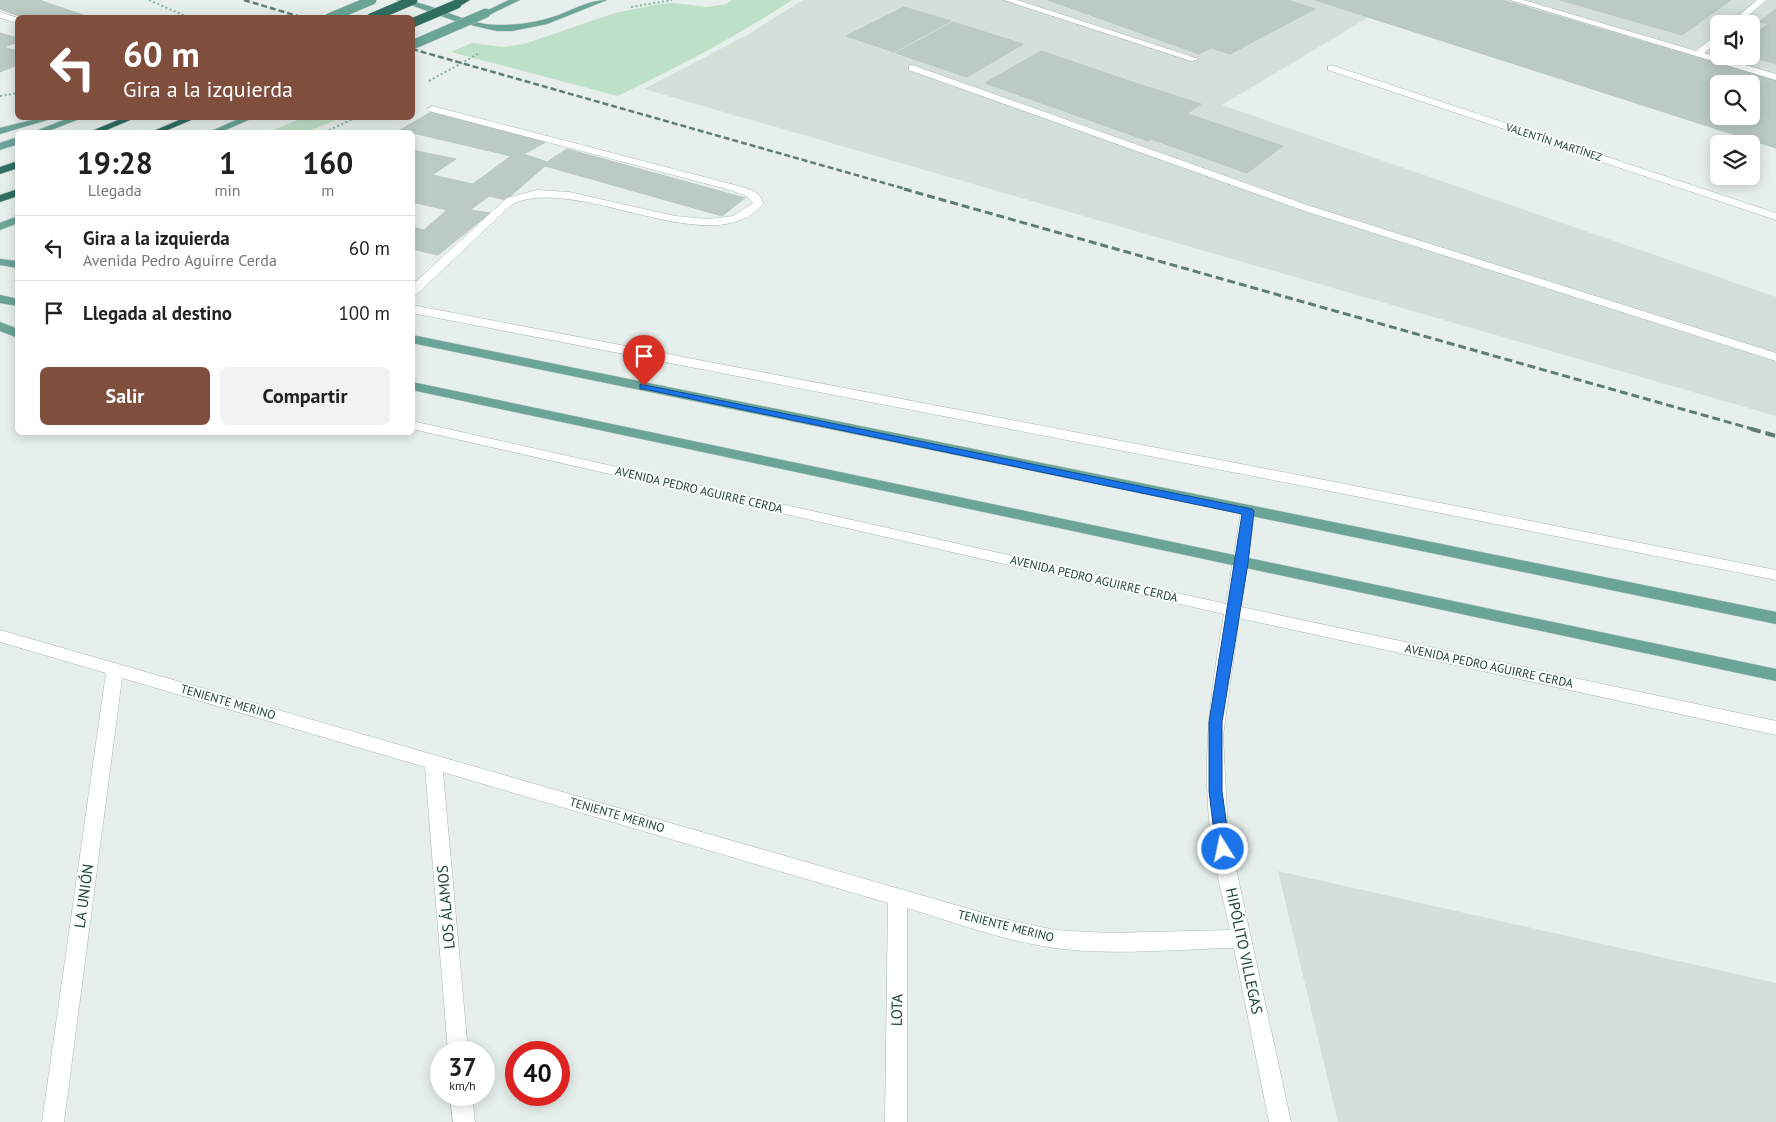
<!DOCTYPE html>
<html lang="es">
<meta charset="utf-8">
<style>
body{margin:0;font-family:"PT Sans",sans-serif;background:#f2f2f2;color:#222;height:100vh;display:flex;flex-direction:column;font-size:19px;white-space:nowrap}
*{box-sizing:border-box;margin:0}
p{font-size:16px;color:#767676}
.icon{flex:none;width:28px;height:28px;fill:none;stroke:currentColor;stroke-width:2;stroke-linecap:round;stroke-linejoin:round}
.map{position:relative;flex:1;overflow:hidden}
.sheet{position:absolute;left:15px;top:130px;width:400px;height:305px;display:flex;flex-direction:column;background:#fff;border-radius:8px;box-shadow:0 2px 12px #0003}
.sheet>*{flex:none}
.hud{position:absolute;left:15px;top:15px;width:400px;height:105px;border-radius:8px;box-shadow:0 2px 12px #0003;background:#804e3d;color:#fff;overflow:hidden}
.fabs{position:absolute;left:1710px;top:15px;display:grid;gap:10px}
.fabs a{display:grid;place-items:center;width:50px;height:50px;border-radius:8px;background:#fff;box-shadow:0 2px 12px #0003;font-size:25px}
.speed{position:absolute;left:430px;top:1041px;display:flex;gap:10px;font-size:25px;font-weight:700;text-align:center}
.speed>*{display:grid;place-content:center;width:65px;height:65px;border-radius:50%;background:#fff;box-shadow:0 2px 12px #0003;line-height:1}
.speed small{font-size:12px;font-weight:400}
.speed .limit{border:8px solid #d22;background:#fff;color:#111}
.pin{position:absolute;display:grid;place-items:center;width:42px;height:42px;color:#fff;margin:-51px -21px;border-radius:50% 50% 50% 0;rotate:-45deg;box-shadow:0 0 5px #0007}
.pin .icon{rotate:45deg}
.me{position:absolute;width:55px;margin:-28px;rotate:350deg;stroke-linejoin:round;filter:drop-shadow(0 0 4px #0008)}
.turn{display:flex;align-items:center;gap:18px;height:105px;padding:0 25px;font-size:22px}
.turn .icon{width:65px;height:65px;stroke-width:2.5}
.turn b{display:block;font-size:35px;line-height:42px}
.eta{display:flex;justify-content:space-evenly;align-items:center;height:85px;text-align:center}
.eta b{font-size:30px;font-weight:700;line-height:35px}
.button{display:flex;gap:10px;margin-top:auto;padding:10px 25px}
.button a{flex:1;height:58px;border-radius:8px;background:#804e3d;color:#fff;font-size:20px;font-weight:700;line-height:58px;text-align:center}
.button a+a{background:#f2f2f2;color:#222}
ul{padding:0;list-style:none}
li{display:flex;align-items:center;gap:15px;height:65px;padding:0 25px;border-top:1px solid #e0e0e0}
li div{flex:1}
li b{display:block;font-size:19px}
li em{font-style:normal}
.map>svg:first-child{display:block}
.built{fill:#d4dfda;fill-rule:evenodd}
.green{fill:#bfe0c8}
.building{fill:#bbcac4;stroke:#b8c9c2;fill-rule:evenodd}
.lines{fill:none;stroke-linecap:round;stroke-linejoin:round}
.minor-casing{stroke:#a8b8b2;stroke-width:1}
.major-casing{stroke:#c2cac8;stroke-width:1}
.highway-casing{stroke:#c2cac8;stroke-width:1}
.path{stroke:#86b3a5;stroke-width:2;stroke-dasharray:2 2.5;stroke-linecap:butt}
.minor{fill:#fff;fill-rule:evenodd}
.major{fill:#6aa596;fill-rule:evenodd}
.highway{fill:#2f6f62;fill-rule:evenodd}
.rail-far2{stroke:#5f7d75;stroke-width:2.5;stroke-dasharray:6 3;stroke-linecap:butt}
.rail-far1{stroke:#5f7d75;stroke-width:3;stroke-dasharray:8 4;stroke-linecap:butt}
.rail{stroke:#5f7d75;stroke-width:4;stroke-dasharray:10 5;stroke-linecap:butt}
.major-bridge-casing{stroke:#c2cac8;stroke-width:10;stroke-linecap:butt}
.highway-bridge-casing{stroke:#c2cac8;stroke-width:10;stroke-linecap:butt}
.major-bridge{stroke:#6aa596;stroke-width:9}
.highway-bridge{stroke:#2f6f62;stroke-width:9}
.route{fill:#1a73e8;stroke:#114b97}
.labels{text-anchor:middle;stroke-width:4;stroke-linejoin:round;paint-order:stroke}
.far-street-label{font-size:11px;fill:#24423a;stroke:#f7fbf9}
.street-label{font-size:12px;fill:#24423a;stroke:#f7fbf9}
.near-street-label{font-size:15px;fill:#24423a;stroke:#f7fbf9}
</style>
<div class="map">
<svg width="1776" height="1122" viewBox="0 0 1776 1122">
<rect width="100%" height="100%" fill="#e6efeb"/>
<!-- built -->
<path class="built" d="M 803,0 L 1776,0 L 1776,148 L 1369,17 L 1222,105 L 1776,297 L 1776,416 L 644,89 L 749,34 ZM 1719,24 L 1751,24 L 1751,56 L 1719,56 ZM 1719,84 L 1751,84 L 1751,116 L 1719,116 Z
M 1278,871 L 1776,983 L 1776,1122 L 1338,1122 Z"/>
<!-- green -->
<path class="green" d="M 732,0 L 792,0 C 736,37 678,67 618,96 L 451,52 L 472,43 L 503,47 L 524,44 L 615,13 L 659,4 L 674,3 L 707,7 L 726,4 Z
M 302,118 L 340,118 L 307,132 L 269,132 Z"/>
<!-- building -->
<path class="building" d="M 0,0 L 39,0 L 92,18 L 24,18 L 0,9 Z
M 1048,0 L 1287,0 L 1315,9 L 1230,54 L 1211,48 L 1199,54 Z
M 1315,0 L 1502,0 L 1776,81 L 1776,148 ZM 1719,84 L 1751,84 L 1751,116 L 1719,116 Z
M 1560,0 L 1731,0 L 1682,35 Z
M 904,7 L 951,21 L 894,52 L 846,36 Z
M 1776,9 L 1776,64 L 1749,56 L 1751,56 L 1751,37 L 1768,24 L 1759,22 Z
M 953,22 L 1023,44 L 967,77 L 896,53 Z
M 0,33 L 18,38 L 18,42 L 4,47 L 13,50 L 18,48 L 18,65 L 0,72 Z
M 1041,51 L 1132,82 L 1078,116 L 985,83 Z
M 1132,82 L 1201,104 L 1148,141 L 1078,116 Z
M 431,112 L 546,142 L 524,154 L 547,162 L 567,149 L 745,198 L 722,216 L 545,166 L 506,200 L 489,196 L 470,210 L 490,213 L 438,255 L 412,249 L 412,227 L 424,230 L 447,210 L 412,202 L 412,182 L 417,179 L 412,178 L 412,150 L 456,159 L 432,175 L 473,184 L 511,156 L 400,130 Z
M 1188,114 L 1283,146 L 1247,173 L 1151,139 Z"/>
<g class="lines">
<!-- minor casing -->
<g class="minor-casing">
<path id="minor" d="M 1004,0 L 1017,0 L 1199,59 L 1191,61 Z
M 1510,0 L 1523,0 L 1696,51 L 1719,33 L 1719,41 L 1704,53 L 1776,74 L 1776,80 Z
M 1757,0 L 1766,0 L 1739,24 L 1729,24 Z
M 0,12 L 18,18 L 18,23 L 0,18 Z
M 912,65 L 1310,206 L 1776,353 L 1776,361 L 1302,210 L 909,70 L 909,66 Z
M 1328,66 L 1334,66 L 1776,213 L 1776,220 L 1328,70 Z
M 432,106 L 735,185 C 745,188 762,191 763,204 C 713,263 585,178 517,202 C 508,205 499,217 491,224 C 466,248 441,271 416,295 L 412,295 L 412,285 L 507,198 L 537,190 L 569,192 L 675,216 L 708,219 L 733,216 L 753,203 L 747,196 L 727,189 L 429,111 L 427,109 Z
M 412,305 L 1340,483 L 1776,570 L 1776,580 L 1340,493 L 412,313 Z
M 412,421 L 1226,604 L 1241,511 L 1248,506 L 1255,511 L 1241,607 L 1776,721 L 1776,735 L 1239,618 L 1223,736 L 1228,832 L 1291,1122 L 1269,1122 L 1234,948 C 1175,949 1113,956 1055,948 C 1005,941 956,923 907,908 L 907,1122 L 885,1122 L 888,903 L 443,772 L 468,1052 L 448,1052 L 425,767 L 122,678 L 64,1122 L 42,1122 L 106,673 L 0,642 L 0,630 L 1004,919 L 1055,930 L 1109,933 L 1230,930 C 1223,897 1213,863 1210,830 C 1202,753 1211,689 1224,614 L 412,429 Z
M 450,1095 L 472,1095 L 475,1122 L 453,1122 Z"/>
</g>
<!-- major casing -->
<g class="major-casing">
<path id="major" d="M 397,0 C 432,0 464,26 500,25 C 520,25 538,22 556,16 C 573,10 589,0 607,0 L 547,24 L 512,31 L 497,31 L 458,22 Z
M 509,0 L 520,0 L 489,15 L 482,13 Z
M 40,118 L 54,118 L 0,134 L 0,128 Z
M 69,118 L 82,118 L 46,132 L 33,132 Z
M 241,118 L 253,118 L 221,132 L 209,132 Z
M 18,137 L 18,144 L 0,150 L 0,143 Z
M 18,216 L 18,223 L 0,230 L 0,223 Z
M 0,259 L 18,261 L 18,268 L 0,265 Z
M 0,295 L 18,299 L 18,306 L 0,303 Z
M 0,322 L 18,329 L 18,338 L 0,331 Z
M 412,335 L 1776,612 L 1776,624 L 412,343 Z
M 412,382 L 1776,669 L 1776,681 L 412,390 Z"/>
</g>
<!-- highway casing -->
<g class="highway-casing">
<path id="highway" d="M 459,0 L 470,0 L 460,6 L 454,6 L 454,2 Z
M 123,118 L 135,118 L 102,132 L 89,132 Z
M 184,118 L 196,118 L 163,132 L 151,132 Z
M 18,161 L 18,168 L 0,174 L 0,167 Z
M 18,189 L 18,196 L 0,202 L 0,195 Z"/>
</g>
<!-- path -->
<path class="path" d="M 149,0 L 183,15 L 182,18
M 631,7 L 672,0
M 429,81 L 478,54
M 0,96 L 18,93
M 325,132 L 355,118"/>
<!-- minor -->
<use href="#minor" class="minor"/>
<!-- major -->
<use href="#major" class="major"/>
<!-- highway -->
<use href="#highway" class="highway"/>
<!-- rail-far2 -->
<path class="rail-far2" d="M 244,0 L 304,18
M 412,49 L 909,190"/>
<!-- rail-far1 -->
<path class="rail-far1" d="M 904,189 L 1756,430"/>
<!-- rail -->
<path class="rail" d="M 1751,429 L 1776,436"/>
<!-- major-bridge casing -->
<g class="major-bridge-casing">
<path id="major-bridge" d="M 329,18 L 372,0
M 412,45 L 486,13"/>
</g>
<!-- highway-bridge casing -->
<g class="highway-bridge-casing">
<path id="highway-bridge" d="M 371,18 L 413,0
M 412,23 L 457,4"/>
</g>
<!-- major-bridge -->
<use href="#major-bridge" class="major-bridge"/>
<!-- highway-bridge -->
<use href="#highway-bridge" class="highway-bridge"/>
</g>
<!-- route -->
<path class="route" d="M 640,384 L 1252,509 L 1254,511 L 1248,563 L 1222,722 L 1222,791 L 1230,849 L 1228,854 L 1223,855 L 1218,854 L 1216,849 L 1209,791 L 1209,722 L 1242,514 L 644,389 L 640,389 Z"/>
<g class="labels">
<!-- far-street labels -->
<g class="far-street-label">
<text transform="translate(1554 142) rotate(18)" y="4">VALENTÍN MARTÍNEZ</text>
</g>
<!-- street labels -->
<g class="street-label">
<text transform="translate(699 490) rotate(13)" y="4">AVENIDA PEDRO AGUIRRE CERDA</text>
<text transform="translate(1094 579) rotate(13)" y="4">AVENIDA PEDRO AGUIRRE CERDA</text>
<text transform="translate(1489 666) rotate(12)" y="4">AVENIDA PEDRO AGUIRRE CERDA</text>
<text transform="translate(228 702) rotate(16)" y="4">TENIENTE MERINO</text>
<text transform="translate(617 815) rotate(16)" y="4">TENIENTE MERINO</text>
<text transform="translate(1006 926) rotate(14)" y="4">TENIENTE MERINO</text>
</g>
<!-- near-street labels -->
<g class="near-street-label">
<text transform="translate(84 896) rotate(-82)" y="5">LA UNIÓN</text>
<text transform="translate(446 907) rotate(-95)" y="5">LOS ÁLAMOS</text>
<text transform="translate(1244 951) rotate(78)" y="5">HIPÓLITO VILLEGAS</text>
<text transform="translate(897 1010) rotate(-89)" y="5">LOTA</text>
</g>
</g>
</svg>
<div class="fabs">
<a><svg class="icon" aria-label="sound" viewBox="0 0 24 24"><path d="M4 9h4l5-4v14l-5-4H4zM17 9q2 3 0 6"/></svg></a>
<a><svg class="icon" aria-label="search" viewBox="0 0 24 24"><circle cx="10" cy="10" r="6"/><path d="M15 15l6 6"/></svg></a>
<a><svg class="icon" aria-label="layers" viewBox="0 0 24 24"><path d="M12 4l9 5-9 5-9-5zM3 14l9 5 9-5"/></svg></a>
</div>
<div class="speed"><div>37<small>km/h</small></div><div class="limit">40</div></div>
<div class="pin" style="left:644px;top:386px;background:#d93025"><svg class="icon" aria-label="arrive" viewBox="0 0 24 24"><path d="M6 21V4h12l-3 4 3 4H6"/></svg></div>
<svg class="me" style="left:1223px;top:849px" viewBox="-20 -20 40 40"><circle r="17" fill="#1a73e8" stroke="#fff" stroke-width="3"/><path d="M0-11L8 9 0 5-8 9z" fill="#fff"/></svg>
<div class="hud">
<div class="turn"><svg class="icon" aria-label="left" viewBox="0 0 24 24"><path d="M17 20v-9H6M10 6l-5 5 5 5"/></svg><div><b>60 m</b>Gira a la izquierda</div></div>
</div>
<section class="sheet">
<div class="eta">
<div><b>19:28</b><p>Llegada</p></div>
<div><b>1</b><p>min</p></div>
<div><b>160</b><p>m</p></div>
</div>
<ul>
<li><svg class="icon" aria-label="left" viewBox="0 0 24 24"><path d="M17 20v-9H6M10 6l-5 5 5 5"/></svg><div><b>Gira a la izquierda</b><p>Avenida Pedro Aguirre Cerda</p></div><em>60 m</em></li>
<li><svg class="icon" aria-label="arrive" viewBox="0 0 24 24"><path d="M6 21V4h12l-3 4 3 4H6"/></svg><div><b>Llegada al destino</b></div><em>100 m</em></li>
</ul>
<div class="button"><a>Salir</a><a>Compartir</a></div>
</section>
</div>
